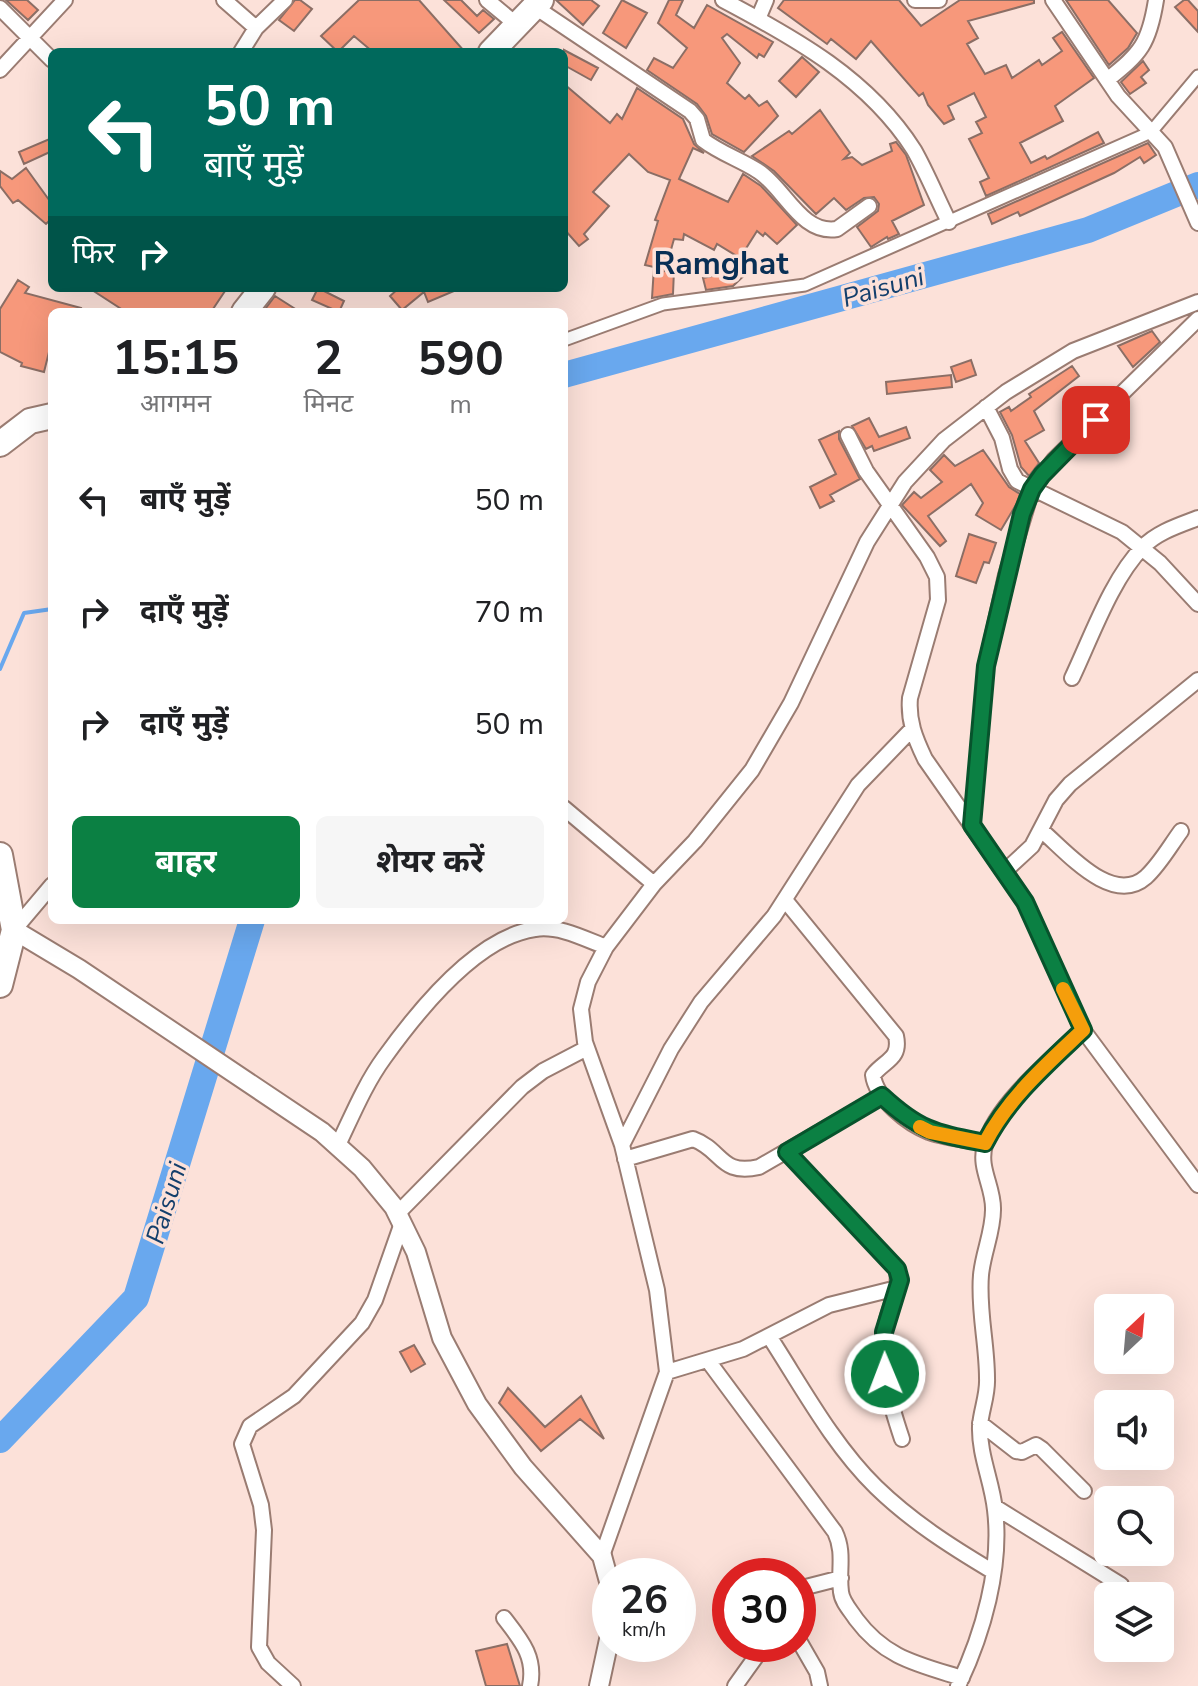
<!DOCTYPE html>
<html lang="hi">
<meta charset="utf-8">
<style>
body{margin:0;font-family:"Nunito Sans","Noto Sans Devanagari",sans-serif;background:#f6f6f6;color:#202124;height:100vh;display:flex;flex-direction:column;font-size:30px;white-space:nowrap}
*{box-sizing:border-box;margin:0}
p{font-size:26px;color:#757577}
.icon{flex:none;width:44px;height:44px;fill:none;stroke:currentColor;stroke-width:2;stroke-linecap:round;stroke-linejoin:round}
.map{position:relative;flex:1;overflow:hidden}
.panel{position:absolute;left:48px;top:308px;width:520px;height:616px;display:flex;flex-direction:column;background:#fff;border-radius:12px;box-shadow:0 8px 32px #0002}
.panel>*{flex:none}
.hud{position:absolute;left:48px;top:48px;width:520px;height:244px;border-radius:12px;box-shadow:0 8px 32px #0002;background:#00695c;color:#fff;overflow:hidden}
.needle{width:52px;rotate:26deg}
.buttons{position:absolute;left:1094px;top:1294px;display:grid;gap:16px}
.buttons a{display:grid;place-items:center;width:80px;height:80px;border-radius:12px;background:#fff;box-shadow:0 8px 32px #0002;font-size:40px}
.speed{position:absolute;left:592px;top:1558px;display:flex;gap:16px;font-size:40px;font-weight:700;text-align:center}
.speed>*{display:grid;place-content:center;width:104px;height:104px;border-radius:50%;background:#fff;box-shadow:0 8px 32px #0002;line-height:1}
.speed small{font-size:20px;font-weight:400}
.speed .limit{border:12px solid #d22;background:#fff;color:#111}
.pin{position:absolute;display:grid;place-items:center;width:68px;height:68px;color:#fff;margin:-34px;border-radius:16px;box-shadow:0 4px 12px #0006}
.me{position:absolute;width:88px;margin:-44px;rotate:359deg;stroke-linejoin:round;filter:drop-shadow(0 0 6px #0008)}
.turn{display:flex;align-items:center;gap:28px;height:168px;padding:0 24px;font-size:36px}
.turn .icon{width:104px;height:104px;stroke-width:2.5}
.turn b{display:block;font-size:56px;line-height:68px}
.then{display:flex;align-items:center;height:76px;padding:0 24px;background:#0003;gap:16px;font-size:30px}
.eta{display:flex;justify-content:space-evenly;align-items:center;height:136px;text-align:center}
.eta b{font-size:48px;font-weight:700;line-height:56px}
.action{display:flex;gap:16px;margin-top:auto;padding:16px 24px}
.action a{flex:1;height:92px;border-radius:12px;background:#0b8043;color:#fff;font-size:32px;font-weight:700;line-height:92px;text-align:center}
.action a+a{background:#f6f6f6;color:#202124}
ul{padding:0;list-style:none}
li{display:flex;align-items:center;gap:24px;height:112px;padding:0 24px}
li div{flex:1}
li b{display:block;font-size:30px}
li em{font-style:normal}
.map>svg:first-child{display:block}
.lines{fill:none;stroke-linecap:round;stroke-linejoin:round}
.stream{stroke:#69a8ee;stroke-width:4}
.river{stroke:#69a8ee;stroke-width:26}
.building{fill:#f7987b;stroke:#8b6e65;stroke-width:2}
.pedestrian-casing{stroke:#9a7c72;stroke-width:15}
.minor-casing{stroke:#9a7c72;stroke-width:18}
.tertiary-casing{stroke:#9a7c72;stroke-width:22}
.trunk-casing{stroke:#9a7c72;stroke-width:28}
.pedestrian{stroke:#fff;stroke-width:11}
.minor{stroke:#fff;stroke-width:14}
.tertiary{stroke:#fff;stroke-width:18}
.trunk{stroke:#fff;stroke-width:24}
.route-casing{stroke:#07532c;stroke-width:20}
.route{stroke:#0b8043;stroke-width:14}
.slow{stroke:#f59e0b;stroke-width:14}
.labels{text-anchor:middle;stroke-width:7;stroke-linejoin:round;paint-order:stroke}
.water-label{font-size:26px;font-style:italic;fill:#133f6c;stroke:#fce1d9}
.district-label{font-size:32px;font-weight:bold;fill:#092f55;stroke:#fce1d9}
</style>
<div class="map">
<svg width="1198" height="1686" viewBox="0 0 1198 1686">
<rect width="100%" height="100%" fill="#fce1d9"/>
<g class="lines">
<!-- stream -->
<path class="stream" d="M 0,669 L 24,613 L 52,609"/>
<!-- river -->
<path class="river" d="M 564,375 L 1088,230 L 1198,185
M 0,1440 L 136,1298 L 252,920"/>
</g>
<!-- building -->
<path class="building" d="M 6,0 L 27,0 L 38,10 L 28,20 Z
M 295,0 L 300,0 L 312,9 L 294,31 L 279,20 Z
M 359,0 L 419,0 L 465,52 L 373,52 L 354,36 L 338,52 L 321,36 Z
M 444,0 L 461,0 L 477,16 L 483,10 L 494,19 L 479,33 Z
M 556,0 L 591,0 L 599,6 L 583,25 Z
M 622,0 L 647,13 L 626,48 L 603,33 Z
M 669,0 L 683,0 L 676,15 L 694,28 L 707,5 L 773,42 L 764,57 L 759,54 L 757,58 L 727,34 L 722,38 L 740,63 L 727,83 L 745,99 L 749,95 L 759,106 L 767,101 L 778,116 L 744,152 L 712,134 L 706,116 L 697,104 L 647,70 L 654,58 L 673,68 L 687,48 L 658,23 Z
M 784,0 L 899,0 L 921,26 L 960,0 L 1034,0 L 1034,3 L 968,21 L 978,38 L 967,44 L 985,74 L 1006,65 L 1012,78 L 1039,60 L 1042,65 L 1062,51 L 1053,38 L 1062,32 L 1094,78 L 1055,106 L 1063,121 L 1020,143 L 1031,163 L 1045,156 L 1047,159 L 1098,132 L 1104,143 L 986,196 L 980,182 L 989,178 L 969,139 L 982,133 L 976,122 L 986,117 L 974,93 L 948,106 L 954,119 L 944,124 L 928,105 L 923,93 L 919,96 L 871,41 L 856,59 L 831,39 L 827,44 L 778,8 Z
M 1066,0 L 1108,0 L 1137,33 L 1128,48 L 1109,65 Z
M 1184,0 L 1188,0 L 1198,11 L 1198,32 L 1175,7 Z
M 564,50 L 598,68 L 591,80 L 564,65 Z
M 802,57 L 819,72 L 796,97 L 779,81 Z
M 1143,61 L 1149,70 L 1141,77 L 1146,83 L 1130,94 L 1121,82 Z
M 564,84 L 610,123 L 617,114 L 622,119 L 637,88 L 683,119 L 694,144 L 704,153 L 693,148 L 679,179 L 728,202 L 743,174 L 761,186 L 797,225 L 777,244 L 765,233 L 763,236 L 757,231 L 740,258 L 717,244 L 714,250 L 684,234 L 683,240 L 674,239 L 665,271 L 674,270 L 673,294 L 652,298 L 654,267 L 645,265 L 658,221 L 655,220 L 670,180 L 648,172 L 629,154 L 593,192 L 609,206 L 584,234 L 588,239 L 579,246 L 564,229 Z
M 820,110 L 850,153 L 844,159 L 852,157 L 862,165 L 892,151 L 890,144 L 896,142 L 906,155 L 924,205 L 892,221 L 899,234 L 888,239 L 887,237 L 871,247 L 857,227 L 878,211 L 879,204 L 874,197 L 864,198 L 846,210 L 834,198 L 816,214 L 774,171 L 752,156 L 789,131 L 792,134 Z
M 52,138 L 52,151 L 24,164 L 19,152 Z
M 1148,143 L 1156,155 L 1144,163 L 1140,157 L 1114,173 L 1020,216 L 1018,212 L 992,224 L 988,214 Z
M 26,168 L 52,204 L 52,218 L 46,224 L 18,200 L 13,203 L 0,186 L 0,171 L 12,179 Z
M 753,267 L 733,286 L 706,290 L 703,278 Z
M 18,280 L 29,287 L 25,293 L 81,308 L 80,312 L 52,312 L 52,340 L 44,372 L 21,366 L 22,363 L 0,352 L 0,309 Z
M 89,288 L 227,288 L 211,312 L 126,312 Z
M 318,288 L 344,301 L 339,312 L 312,300 Z
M 399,288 L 461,288 L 428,302 L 424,292 L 402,310 L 390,296 Z
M 275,296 L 300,312 L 263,312 Z
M 1152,331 L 1160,342 L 1133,367 L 1118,346 Z
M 971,360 L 976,375 L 956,382 L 951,367 Z
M 1072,366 L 1079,376 L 1034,411 L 1044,430 L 1025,441 L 1039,463 L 1029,476 L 1021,467 L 1012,435 L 1000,412 L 1009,407 L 1011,411 L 1031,397 L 1029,394 Z
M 951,375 L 952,387 L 887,394 L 886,382 Z
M 869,418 L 879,437 L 906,427 L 910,438 L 874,451 L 872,446 L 866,449 L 852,426 Z
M 839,431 L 839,439 L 860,479 L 830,495 L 834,501 L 820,508 L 810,487 L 836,474 L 819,440 Z
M 983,450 L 1009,487 L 1020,494 L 1017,503 L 1001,530 L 976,515 L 983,503 L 971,484 L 928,516 L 946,541 L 940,546 L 902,505 L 914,492 L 921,498 L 942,482 L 930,470 L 944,455 L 955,466 Z
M 969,534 L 996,543 L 989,563 L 984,562 L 976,583 L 956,576 Z
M 414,1345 L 425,1364 L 411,1372 L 400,1352 Z
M 508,1388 L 545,1427 L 581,1396 L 604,1439 L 580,1419 L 541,1451 L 499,1403 Z
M 507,1644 L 520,1686 L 486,1686 L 476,1651 Z"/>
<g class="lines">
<!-- pedestrian casing -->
<g class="pedestrian-casing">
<path id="pedestrian" d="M 564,340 L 663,304 L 805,285 L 1151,132 L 1198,76"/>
</g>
<!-- minor casing -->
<g class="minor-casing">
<path id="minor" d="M 224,0 L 256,28
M 487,0 L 517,25
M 723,0 C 795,38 869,79 914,150 C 927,173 937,198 949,222
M 915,0 L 939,0
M 1053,0 L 1118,96 L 1165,147 L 1198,223
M 535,7 L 690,111 L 697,119 L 703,140 C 720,153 741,160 758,171 C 784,187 801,235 837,229 L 869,206
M 0,8 L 52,60
M 758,19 L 766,0
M 241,52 L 256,28 L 285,0
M 0,70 L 65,0
M 1107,80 C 1141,53 1149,44 1156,0
M 986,407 L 1002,438 L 1010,469 L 1017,481 L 1122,532 L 1160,563 L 1198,604
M 848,435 L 866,471 L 927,557 L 937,577 L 938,600 L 910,698 C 908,721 915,738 925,759 L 1025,902 L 1083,1030 L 1198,1185
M 1072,678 C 1091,638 1112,578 1143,547 C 1157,532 1180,525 1198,518
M 564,808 L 654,884
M 972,825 L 986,666 L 1006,575 L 1032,489 L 1054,460 L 1198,319
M 1041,830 C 1066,851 1112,907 1146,877 C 1160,864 1170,846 1181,831
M 1005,871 L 1032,846 L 1056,800 L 1070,784 L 1198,680
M 785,900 L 896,1036 C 901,1059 885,1060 873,1075 C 876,1099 908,1124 929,1132 C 946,1138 967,1140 985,1143
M 14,930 L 52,885
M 338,1145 C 352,1116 365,1084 384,1058 C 417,1012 477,937 535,929 C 559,925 585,939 606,947
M 622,1145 L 671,1049 L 701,1002 L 774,916 L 858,785 L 912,729
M 787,1152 L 897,1269 C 901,1289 888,1308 885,1329 C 879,1367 890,1403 902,1439
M 625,1159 L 693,1139 C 723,1150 720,1176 759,1167 L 882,1096
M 397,1214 L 522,1087 L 543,1071 L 587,1048
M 769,1336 C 802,1387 833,1445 876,1487 C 911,1521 950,1546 992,1571
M 709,1362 L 835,1532 C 845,1553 838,1570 841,1592 C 842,1602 851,1611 856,1619 C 885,1658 917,1664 962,1678
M 667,1372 L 743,1349 L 829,1305 L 897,1288
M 980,1423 L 1016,1451 L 1022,1452 L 1036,1445 L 1042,1449 L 1084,1491
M 995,1507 L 1121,1585
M 602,1556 L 667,1372 L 657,1290 L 622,1145 L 585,1042 L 581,1009 L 588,982 L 606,947 L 654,884 L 695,841 L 752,770 L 791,703 L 867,542 L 905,482 L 944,440 L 1006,392 L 1073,351 L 1198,302
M 798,1589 L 841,1578
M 504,1618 C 521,1640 536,1657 530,1686
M 798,1639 L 817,1672 L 820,1686
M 293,1686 L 268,1663 L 259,1647 L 264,1530 L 261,1505 L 242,1444 L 250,1426 L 294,1396 L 362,1323 L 375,1300 L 402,1223
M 735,1686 L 765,1644
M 958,1686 C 983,1634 1002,1567 995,1510 C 992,1481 979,1455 980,1426 C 981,1410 988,1395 987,1378 C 987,1343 978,1310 981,1275 C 983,1253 993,1232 993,1210 C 994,1187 978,1168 985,1145 C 996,1104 1052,1059 1083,1030"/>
</g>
<!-- tertiary casing -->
<g class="tertiary-casing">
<path id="tertiary" d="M 14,930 L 79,969 L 322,1132 L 362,1168 L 394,1207 L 416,1252 L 442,1338 L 477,1404 L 523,1467 L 602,1556 L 610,1585
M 599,1686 L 610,1635"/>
</g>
<!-- trunk casing -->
<g class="trunk-casing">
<path id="trunk" d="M 491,52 L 541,0
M 244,312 L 263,288
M 0,444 L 30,421 L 52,416
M 0,855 L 14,930 L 0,985"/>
</g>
<!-- pedestrian -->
<use href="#pedestrian" class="pedestrian"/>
<!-- minor -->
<use href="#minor" class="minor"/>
<!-- tertiary -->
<use href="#tertiary" class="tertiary"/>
<!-- trunk -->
<use href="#trunk" class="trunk"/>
</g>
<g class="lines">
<!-- route casing -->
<g class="route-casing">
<path id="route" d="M 885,1374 L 884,1332 L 900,1280 L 897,1269 L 787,1152 L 882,1096 C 920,1131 935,1133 985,1143 C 1008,1098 1046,1065 1083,1030 L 1025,902 L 972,825 L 986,666 L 1022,514 L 1032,489 L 1042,475 L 1096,420"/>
</g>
<!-- route -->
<use href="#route" class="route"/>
<!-- slow -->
<path class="slow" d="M 920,1127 L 930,1132 L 985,1143 C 1008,1098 1046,1065 1083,1030 L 1063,989"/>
</g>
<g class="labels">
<!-- water labels -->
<g class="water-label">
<text transform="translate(883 287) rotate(-16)" y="9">Paisuni</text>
<text transform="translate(166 1203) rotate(-73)" y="9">Paisuni</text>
</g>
<!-- district labels -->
<g class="district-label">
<text x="721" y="274">Ramghat</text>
</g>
</g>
</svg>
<div class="buttons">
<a><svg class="needle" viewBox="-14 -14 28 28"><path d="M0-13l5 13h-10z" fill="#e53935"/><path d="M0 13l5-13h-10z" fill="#757577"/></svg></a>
<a><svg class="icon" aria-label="sound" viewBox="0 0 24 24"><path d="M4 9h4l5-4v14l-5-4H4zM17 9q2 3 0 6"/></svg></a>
<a><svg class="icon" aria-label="search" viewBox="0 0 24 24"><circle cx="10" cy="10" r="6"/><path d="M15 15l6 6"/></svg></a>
<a><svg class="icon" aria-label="layers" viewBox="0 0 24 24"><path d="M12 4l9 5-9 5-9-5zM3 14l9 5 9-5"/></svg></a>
</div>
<div class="speed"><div>26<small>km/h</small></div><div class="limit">30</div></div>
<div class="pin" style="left:1096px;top:420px;background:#d93025"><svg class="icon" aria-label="arrive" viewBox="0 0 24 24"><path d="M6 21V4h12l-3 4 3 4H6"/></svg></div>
<svg class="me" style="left:885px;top:1374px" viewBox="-20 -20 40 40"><circle r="17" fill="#0b8043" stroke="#fff" stroke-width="3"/><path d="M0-11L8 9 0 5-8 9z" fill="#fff"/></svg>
<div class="hud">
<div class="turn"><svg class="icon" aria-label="left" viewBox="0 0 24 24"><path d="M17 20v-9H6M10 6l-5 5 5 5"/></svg><div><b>50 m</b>बाएँ मुड़ें</div></div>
<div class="then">फिर<svg class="icon" aria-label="right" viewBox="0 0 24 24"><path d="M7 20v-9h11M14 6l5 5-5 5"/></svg></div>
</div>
<section class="panel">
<div class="eta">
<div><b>15:15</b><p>आगमन</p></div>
<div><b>2</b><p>मिनट</p></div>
<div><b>590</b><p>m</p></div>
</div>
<ul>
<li><svg class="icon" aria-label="left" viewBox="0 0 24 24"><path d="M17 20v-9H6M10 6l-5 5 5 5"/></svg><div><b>बाएँ मुड़ें</b></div><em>50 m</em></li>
<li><svg class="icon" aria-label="right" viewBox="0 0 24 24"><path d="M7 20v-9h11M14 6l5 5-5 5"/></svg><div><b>दाएँ मुड़ें</b></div><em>70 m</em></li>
<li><svg class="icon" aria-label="right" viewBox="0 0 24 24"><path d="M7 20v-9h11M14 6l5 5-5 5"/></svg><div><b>दाएँ मुड़ें</b></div><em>50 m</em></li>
</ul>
<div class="action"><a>बाहर</a><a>शेयर करें</a></div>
</section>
</div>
